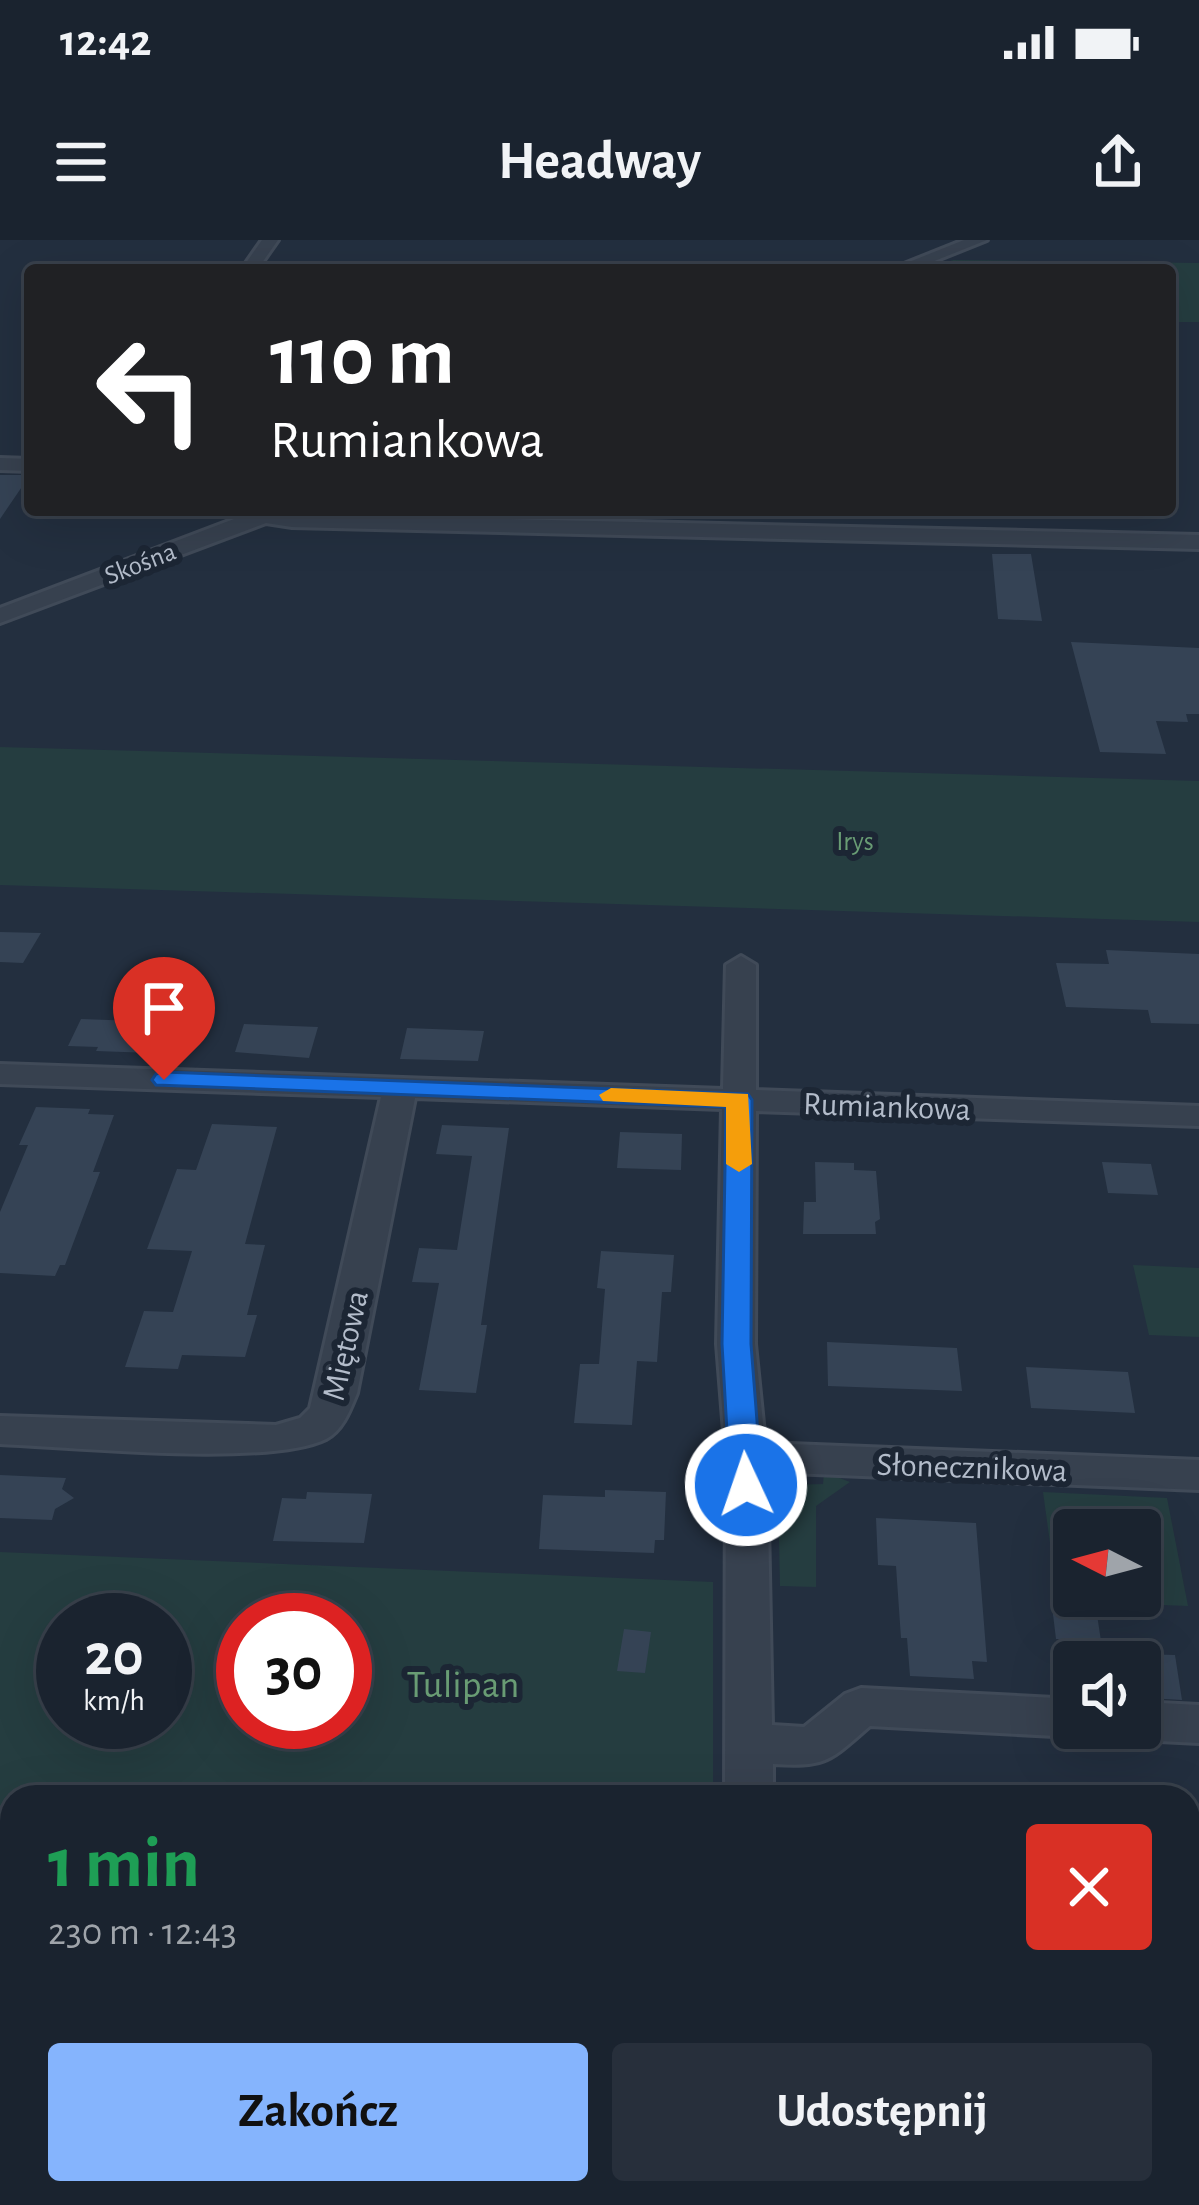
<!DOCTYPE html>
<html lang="pl">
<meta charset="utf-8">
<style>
body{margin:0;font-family:"Alegreya Sans",sans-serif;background:#272f3b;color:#f1f3f6;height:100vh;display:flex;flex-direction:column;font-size:45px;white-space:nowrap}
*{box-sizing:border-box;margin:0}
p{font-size:39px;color:#9fa4aa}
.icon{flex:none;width:66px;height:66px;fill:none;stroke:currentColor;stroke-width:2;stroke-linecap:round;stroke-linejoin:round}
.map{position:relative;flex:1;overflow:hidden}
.drawer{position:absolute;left:0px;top:1545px;width:1200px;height:420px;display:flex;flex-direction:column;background:#1a232f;border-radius:36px 36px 0 0;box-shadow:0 12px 48px #0002,0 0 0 3px #38404b}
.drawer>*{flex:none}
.guide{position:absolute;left:24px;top:24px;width:1152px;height:252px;border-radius:12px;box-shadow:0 12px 48px #0002,0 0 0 3px #38404b;background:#202124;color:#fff;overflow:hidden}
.needle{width:78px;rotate:276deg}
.tools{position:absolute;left:1053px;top:1269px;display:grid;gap:24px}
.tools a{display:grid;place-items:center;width:108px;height:108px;border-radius:12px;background:#1a232f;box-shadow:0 12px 48px #0002,0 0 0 3px #38404b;font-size:60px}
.speed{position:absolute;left:36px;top:1353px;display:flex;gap:24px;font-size:60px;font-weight:700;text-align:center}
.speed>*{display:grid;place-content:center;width:156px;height:156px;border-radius:50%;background:#1a232f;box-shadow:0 12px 48px #0002,0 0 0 3px #38404b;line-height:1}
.speed small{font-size:30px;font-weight:400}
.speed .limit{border:18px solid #d22;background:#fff;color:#111}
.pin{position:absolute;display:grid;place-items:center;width:102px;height:102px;color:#fff;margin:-123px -51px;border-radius:50% 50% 50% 0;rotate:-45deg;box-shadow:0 0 12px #0007}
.pin .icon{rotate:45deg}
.me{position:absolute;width:132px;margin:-66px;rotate:357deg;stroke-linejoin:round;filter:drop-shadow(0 0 9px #0008)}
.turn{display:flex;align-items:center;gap:42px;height:252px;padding:0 48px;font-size:54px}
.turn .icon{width:156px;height:156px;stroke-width:2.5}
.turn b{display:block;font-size:84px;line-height:102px}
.round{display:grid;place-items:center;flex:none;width:126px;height:126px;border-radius:12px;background:#272f3b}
.summary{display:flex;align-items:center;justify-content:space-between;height:204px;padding:0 48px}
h1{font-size:72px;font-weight:600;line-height:90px;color:#1e9e55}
.cta{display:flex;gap:24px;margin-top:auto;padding:24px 48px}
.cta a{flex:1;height:138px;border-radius:12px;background:#85b4fd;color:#111;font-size:48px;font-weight:600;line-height:138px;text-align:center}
.cta a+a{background:#272f3b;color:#f1f3f6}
.status{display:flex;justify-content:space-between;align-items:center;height:84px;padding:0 60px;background:#1a232f;direction:ltr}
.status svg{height:33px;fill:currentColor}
header{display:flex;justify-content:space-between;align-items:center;height:156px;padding:0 48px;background:#1a232f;font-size:54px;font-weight:600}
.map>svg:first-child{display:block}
.green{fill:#253d40;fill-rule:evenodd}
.building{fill:#354355}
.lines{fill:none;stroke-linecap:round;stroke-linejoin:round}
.street-casing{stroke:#404a58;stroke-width:6}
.street{fill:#37414f;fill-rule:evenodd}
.route{fill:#1a73e8;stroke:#114b97;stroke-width:3}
.slow{fill:#f59e0b}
.labels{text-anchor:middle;stroke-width:12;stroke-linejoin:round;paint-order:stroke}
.far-street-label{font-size:27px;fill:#b3bcca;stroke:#1c2634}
.far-park-label{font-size:27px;fill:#699c74;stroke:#1c2634}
.street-label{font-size:33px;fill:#b3bcca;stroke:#1c2634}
.near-park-label{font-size:39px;fill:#699c74;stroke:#1c2634}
</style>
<div class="status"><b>12:42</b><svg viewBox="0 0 49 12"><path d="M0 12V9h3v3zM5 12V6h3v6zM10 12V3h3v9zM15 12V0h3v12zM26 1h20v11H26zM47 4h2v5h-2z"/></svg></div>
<header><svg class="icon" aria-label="menu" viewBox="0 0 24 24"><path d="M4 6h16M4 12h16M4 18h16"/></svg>Headway<svg class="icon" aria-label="share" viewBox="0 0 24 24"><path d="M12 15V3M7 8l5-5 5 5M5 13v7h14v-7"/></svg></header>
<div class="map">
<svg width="1199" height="1965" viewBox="0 0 1199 1965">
<rect width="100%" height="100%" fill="#232f3f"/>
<!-- green -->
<path class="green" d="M 953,20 L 1199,23 L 1199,82 L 1170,82 L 1170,30 L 923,30 Z
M 0,507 L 1199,541 L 1199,682 L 0,645 Z
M 1133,1025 L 1199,1028 L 1199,1097 L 1149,1095 Z
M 824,1232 L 850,1242 L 816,1266 L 816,1347 L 780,1346 L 778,1257 L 789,1245 L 823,1244 Z
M 1043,1252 L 1167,1258 L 1188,1366 L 1058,1361 ZM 1074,1290 L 1140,1290 L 1140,1356 L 1074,1356 Z
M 0,1312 L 713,1342 L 713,1557 L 12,1557 L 12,1953 L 709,1953 L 709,1965 L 0,1965 ZM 63,1380 L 165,1380 L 165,1482 L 63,1482 ZM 243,1380 L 345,1380 L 345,1482 L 243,1482 Z
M 1188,1761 L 1199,1761 L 1199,1965 L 997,1965 L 869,1953 L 1188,1953 Z"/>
<!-- building -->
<path class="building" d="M 0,235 L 30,235 L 0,279 Z
M 992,314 L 1031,314 L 1042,381 L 998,379 Z
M 1071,402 L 1199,408 L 1199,474 L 1186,474 L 1188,482 L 1156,481 L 1166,514 L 1100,512 Z
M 0,692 L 41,693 L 23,723 L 0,722 Z
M 1106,710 L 1199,714 L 1199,784 L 1151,783 L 1148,770 L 1066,767 L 1056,723 L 1109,724 Z
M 81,779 L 164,782 L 151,813 L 96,811 L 98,807 L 68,806 Z
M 244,784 L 318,787 L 309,818 L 235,812 Z
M 407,788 L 484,791 L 478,821 L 400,819 Z
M 36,867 L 90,869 L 88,874 L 114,875 L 93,932 L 100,932 L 65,1025 L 60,1025 L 55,1036 L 0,1033 L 0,972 L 28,905 L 19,905 Z
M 212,884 L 277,887 L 245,1004 L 265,1005 L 247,1075 L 257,1075 L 245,1117 L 182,1115 L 178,1129 L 125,1127 L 144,1071 L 173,1072 L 192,1011 L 147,1009 L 177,929 L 196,930 Z
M 442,885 L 509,888 L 481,1085 L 487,1085 L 476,1153 L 419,1150 L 439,1043 L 412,1042 L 419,1008 L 457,1010 L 472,916 L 436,914 Z
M 620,892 L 682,894 L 681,930 L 617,928 Z
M 815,922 L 854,923 L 854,930 L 876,931 L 880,979 L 875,982 L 876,994 L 803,994 L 804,962 L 816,962 Z
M 1102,922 L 1151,924 L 1158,955 L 1108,953 Z
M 601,1011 L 674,1015 L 671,1052 L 662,1052 L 657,1122 L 637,1121 L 632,1185 L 574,1183 L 580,1124 L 599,1124 L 605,1049 L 597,1048 Z
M 827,1102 L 957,1108 L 962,1151 L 828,1146 Z
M 1026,1127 L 1128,1132 L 1135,1173 L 1031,1168 Z
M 0,1235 L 66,1238 L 62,1249 L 74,1258 L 55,1269 L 52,1280 L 0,1278 Z
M 605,1250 L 666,1252 L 664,1300 L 655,1300 L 654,1313 L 539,1309 L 543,1255 L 605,1257 Z
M 307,1252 L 372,1254 L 364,1303 L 273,1301 L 282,1258 L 306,1259 Z
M 876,1278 L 976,1283 L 987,1422 L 972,1421 L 974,1439 L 910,1436 L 907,1398 L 901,1398 L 896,1326 L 878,1325 Z
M 1052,1366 L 1096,1368 L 1101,1401 L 1056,1399 Z
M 624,1389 L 651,1392 L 645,1433 L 617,1431 Z
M 1141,1414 L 1175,1415 L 1182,1460 L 1148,1458 Z"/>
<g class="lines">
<!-- street casing -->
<g class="street-casing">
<path id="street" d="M 262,0 L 278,0 L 257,30 L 241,30 Z
M 964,0 L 987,0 L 912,30 L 889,30 Z
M 0,218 L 30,219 L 30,231 L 0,230 Z
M 291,270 L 288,274 L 1199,295 L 1199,309 L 292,287 L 266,283 L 0,383 L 0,368 L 255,271 Z
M 741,716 L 756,725 L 756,850 L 1199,866 L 1199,886 L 756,871 L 755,1104 L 765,1203 L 1199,1220 L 1199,1250 L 767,1232 L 772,1485 L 804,1487 L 845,1454 L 861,1448 L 1074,1459 L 1074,1488 L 1092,1488 L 1090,1491 L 1074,1497 L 870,1486 C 829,1521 828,1527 773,1524 L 773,1557 L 725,1557 L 726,1217 L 717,1104 L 722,869 L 415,858 L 357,1153 C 350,1170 343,1190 326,1199 C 269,1227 73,1207 0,1204 L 0,1176 L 276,1185 L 300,1178 L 310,1168 L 381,857 L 0,844 L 0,824 L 723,849 L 726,725 Z
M 1140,1462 L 1199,1465 L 1199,1503 L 1140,1500 L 1124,1494 L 1120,1488 L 1140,1488 Z
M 725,1953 L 781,1953 L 781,1965 L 725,1965 Z"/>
</g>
<!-- street -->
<use href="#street" class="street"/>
</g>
<!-- route -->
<path class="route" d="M 164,832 L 748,854 L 752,860 L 751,1104 L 762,1245 L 757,1253 L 735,1253 L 730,1245 L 722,1104 L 726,867 L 156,845 L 152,840 L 156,834 Z"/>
<!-- slow -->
<path class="slow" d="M 611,848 L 748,854 L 752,924 L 739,932 L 726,924 L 726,867 L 603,861 L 599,855 Z"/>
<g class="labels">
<!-- far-street labels -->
<g class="far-street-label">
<text transform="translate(140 323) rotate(-21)" y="9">Skośna</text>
</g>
<!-- far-park labels -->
<g class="far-park-label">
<text x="855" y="610">Irys</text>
</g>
<!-- street labels -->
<g class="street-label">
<text transform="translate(887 865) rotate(2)" y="12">Rumiankowa</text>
<text transform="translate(344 1105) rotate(-77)" y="12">Miętowa</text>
<text transform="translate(972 1226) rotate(2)" y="12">Słonecznikowa</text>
</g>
<!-- near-park labels -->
<g class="near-park-label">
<text x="463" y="1457">Tulipan</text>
</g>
</g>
</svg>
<div class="tools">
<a><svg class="needle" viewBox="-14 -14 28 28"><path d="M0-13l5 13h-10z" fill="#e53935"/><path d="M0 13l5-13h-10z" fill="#9fa4aa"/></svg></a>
<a><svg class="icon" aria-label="sound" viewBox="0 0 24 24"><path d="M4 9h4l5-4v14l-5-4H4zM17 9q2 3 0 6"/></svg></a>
</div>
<div class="speed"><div>20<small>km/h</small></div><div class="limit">30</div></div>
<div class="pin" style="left:164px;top:840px;background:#d93025"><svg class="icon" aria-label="arrive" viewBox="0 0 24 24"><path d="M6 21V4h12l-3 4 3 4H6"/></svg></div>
<svg class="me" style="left:746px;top:1245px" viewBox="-20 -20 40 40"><circle r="17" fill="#1a73e8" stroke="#fff" stroke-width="3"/><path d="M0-11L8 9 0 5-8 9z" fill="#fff"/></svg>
<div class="guide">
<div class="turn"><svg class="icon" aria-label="left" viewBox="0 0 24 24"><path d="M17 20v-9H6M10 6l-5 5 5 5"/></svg><div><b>110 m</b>Rumiankowa</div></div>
</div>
<section class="drawer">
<div class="summary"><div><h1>1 min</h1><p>230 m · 12:43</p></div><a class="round" style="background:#d93025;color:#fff"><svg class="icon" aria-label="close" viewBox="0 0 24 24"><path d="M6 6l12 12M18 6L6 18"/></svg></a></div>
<div class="cta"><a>Zakończ</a><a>Udostępnij</a></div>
</section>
</div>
